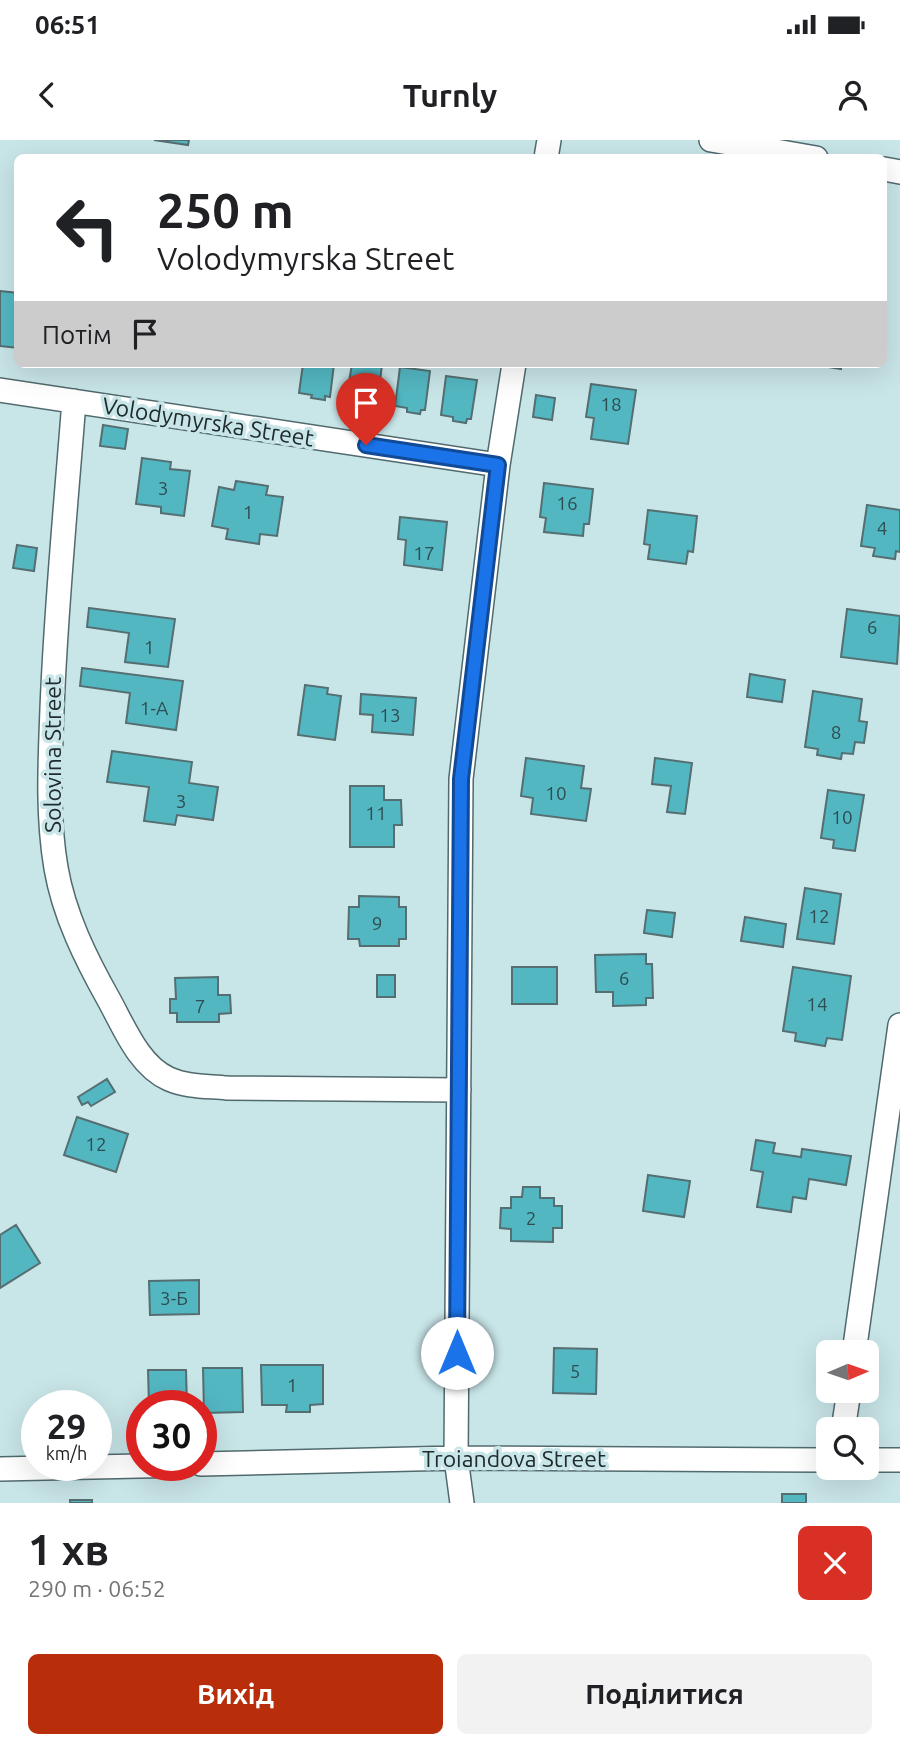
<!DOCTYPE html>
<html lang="uk">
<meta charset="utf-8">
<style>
body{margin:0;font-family:Ubuntu,sans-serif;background:#f2f2f2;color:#202124;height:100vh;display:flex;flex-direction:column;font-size:26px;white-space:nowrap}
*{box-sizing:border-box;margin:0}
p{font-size:23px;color:#757577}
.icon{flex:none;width:38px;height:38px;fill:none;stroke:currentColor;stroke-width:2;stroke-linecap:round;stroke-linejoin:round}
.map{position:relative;height:1363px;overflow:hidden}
.drawer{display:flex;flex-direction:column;background:#fff;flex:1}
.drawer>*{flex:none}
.banner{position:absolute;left:14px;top:14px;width:873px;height:214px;border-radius:10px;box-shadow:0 7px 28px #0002;background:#fff;color:#202124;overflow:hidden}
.needle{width:46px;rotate:88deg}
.fabs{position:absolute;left:816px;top:1200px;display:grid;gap:14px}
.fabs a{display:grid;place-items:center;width:63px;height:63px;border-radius:10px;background:#fff;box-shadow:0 7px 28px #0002;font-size:35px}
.speed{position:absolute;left:21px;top:1250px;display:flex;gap:14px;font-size:35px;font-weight:700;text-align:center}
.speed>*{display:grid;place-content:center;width:91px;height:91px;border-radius:50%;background:#fff;box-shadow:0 7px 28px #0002;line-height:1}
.speed small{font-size:18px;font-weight:400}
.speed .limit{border:10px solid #d22;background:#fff;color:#111}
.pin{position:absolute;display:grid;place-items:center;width:60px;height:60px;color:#fff;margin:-72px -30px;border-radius:50% 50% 50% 0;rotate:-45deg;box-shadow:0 0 7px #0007}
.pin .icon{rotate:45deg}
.me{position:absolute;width:77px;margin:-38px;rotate:0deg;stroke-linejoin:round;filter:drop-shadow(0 0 5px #0008)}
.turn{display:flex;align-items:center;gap:24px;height:147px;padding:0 28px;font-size:32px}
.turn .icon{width:91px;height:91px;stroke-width:2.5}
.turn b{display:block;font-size:49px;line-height:60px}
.then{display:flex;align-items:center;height:66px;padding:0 28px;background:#0003;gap:14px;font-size:26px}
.round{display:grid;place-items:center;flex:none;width:74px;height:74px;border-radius:10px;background:#f2f2f2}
.head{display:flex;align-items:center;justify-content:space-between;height:119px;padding:0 28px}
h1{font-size:42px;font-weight:600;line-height:52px}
.cta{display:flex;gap:14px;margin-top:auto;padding:14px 28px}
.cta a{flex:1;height:80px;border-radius:10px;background:#b82d0a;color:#fff;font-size:28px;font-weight:600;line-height:80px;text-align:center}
.cta a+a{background:#f2f2f2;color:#202124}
.status{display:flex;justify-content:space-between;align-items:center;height:49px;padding:0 35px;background:#fff;direction:ltr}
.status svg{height:19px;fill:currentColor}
header{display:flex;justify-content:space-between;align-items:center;height:91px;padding:0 28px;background:#fff;font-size:32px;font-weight:600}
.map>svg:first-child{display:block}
.building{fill:#53b7c2;stroke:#556e71;stroke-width:2}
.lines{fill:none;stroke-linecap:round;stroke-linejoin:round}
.street-casing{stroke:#516a6d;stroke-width:26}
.street{stroke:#fff;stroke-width:23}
.route-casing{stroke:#114b97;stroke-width:18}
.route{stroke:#1a73e8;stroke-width:12}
.labels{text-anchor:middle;stroke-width:7;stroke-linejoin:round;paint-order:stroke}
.number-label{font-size:19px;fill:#2d4e52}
.street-label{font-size:23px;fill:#202b2c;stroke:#c8e5e8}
</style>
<div class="status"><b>06:51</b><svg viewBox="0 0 49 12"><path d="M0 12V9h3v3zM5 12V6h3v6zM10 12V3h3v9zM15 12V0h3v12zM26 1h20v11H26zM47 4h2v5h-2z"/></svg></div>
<header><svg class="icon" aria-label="back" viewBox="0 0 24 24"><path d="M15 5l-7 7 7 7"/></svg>Turnly<svg class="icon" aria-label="person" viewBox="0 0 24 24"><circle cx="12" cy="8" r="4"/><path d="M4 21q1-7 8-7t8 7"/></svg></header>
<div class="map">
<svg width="900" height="1363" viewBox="0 0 900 1363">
<rect width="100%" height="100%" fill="#c8e5e8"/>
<!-- building -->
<path class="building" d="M 154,0 L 189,0 L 188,5 Z
M 0,151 L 18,153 L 18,208 L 0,206 Z
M 303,224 L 334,224 L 330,257 L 325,256 L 325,260 L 311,258 L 312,255 L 299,253 Z
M 352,224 L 382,225 L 377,264 L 372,263 L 372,267 L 359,265 L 359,261 L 346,260 Z
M 810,224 L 841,224 L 841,229 Z
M 400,227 L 430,231 L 425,270 L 421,270 L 420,274 L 407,272 L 407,268 L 395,266 Z
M 446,236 L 477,240 L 471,279 L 467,279 L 466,283 L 453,281 L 453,277 L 441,275 Z
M 591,244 L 636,250 L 628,304 L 591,299 L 594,278 L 586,277 Z
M 536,255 L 555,258 L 552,280 L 533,277 Z
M 103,285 L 128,289 L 125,309 L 100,306 Z
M 142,318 L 171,322 L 170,329 L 190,331 L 184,376 L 161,373 L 161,367 L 136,364 Z
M 236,341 L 268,346 L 266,355 L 283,357 L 277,396 L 260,394 L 259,404 L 226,399 L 228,389 L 212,386 L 219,347 L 234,350 Z
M 544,343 L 593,349 L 589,384 L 584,384 L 583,396 L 544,392 L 546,378 L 540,377 Z
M 867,365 L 900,370 L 900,412 L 896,411 L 895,419 L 873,416 L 875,408 L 861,406 Z
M 648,370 L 697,376 L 693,412 L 688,411 L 686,424 L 648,419 L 650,405 L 644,404 Z
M 400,377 L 447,382 L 442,430 L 404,425 L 406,400 L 398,399 Z
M 17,405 L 37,408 L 34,431 L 13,428 Z
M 89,468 L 175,479 L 168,527 L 125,522 L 129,493 L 87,487 Z
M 847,469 L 900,476 L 897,524 L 841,517 Z
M 82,528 L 183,541 L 176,590 L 126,583 L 130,553 L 80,546 Z
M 750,534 L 785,540 L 782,562 L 747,557 Z
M 305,545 L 328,548 L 327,554 L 341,556 L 335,600 L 298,595 Z
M 813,551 L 862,559 L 859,581 L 867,582 L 864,603 L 855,602 L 853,614 L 842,613 L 841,619 L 817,615 L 818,609 L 805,607 Z
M 361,554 L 416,558 L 413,595 L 372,592 L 373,575 L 360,574 Z
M 112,611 L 192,622 L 189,643 L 218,647 L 213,680 L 177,675 L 175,685 L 144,681 L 149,647 L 107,642 Z
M 526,618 L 584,626 L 581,648 L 591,649 L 586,681 L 531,674 L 533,658 L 521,656 Z
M 655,618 L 692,623 L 685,674 L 667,672 L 671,646 L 652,644 Z
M 350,646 L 384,646 L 384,660 L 401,660 L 402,685 L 394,685 L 394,707 L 350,707 Z
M 828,650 L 864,655 L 855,711 L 833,708 L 834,700 L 821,698 Z
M 805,748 L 841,754 L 834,804 L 797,799 Z
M 359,756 L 399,757 L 399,767 L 406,767 L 406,799 L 399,799 L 399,806 L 360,806 L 359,799 L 348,799 L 349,767 L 359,767 Z
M 647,770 L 675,773 L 672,797 L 644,793 Z
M 745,777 L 786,784 L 783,807 L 741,801 Z
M 646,814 L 646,824 L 652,824 L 653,858 L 646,858 L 646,865 L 613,866 L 613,852 L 596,852 L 595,815 Z
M 512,827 L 557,827 L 557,864 L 512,864 Z
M 793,827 L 851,836 L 842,900 L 827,898 L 825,906 L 795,901 L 796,893 L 783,891 Z
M 377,835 L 395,835 L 395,857 L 377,857 Z
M 218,837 L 218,855 L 230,855 L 231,873 L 219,874 L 219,882 L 177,882 L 177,873 L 170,873 L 170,859 L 176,859 L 175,838 Z
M 107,939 L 115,952 L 91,966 L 88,962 L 82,965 L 78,957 Z
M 77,977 L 128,994 L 116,1032 L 64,1015 Z
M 756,1000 L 775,1003 L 773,1013 L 801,1017 L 802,1009 L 851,1016 L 846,1045 L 809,1039 L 806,1059 L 793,1057 L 791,1072 L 757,1067 L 763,1032 L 751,1030 Z
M 648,1035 L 690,1041 L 684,1077 L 643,1071 Z
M 523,1047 L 540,1047 L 540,1058 L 554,1058 L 554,1066 L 562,1066 L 562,1088 L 553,1088 L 553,1102 L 511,1101 L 511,1089 L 500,1088 L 501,1068 L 511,1068 L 511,1057 L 522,1057 Z
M 16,1085 L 40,1123 L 0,1148 L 0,1095 Z
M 199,1140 L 199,1174 L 150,1175 L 149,1141 Z
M 554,1208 L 597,1209 L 596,1254 L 553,1253 Z
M 261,1225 L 323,1225 L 323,1264 L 310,1265 L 310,1272 L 286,1272 L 287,1265 L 262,1265 Z
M 203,1228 L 242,1228 L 243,1272 L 204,1273 Z
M 148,1230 L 186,1230 L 187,1265 L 149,1265 Z
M 782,1354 L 806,1354 L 806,1363 L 782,1363 Z
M 70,1360 L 92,1360 L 92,1363 L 70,1363 Z"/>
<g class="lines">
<!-- street casing -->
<g class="street-casing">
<path id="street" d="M 711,0 L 816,18
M 546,18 L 549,0
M 884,29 L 900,32
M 0,250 L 498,325
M 74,261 C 66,364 56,466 52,569 C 50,622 47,675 56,728 C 64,775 86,819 109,860 C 124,887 139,926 169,939 C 187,947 208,946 227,948 L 459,950
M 854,1213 L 900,885
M 843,1290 L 849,1251
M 866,1320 L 900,1320
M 201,1324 L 456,1318 L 828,1320
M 0,1329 L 186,1325
M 462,1363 L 456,1318 L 461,639 L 498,325 L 514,224"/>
</g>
<!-- street -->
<use href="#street" class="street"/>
</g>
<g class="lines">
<!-- route casing -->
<g class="route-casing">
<path id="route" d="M 366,305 L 498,325 L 461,639 L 457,1213"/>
</g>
<!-- route -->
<use href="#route" class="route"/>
</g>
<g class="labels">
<!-- number labels -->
<g class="number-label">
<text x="611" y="271">18</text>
<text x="163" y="355">3</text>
<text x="567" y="370">16</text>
<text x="248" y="379">1</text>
<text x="882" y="395">4</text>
<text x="424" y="420">17</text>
<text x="872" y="494">6</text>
<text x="149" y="514">1</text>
<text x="154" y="575">1-А</text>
<text x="390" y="582">13</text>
<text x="836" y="599">8</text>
<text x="556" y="660">10</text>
<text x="181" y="668">3</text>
<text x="376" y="680">11</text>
<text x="842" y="684">10</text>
<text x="819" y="783">12</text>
<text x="377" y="790">9</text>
<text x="624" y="845">6</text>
<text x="817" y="871">14</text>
<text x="200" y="873">7</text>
<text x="96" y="1011">12</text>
<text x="531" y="1085">2</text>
<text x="174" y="1165">3-Б</text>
<text x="575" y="1238">5</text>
<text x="292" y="1252">1</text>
</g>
<!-- street labels -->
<g class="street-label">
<text transform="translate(208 282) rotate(9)" y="8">Volodymyrska Street</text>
<text transform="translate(53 615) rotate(-90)" y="8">Solovina Street</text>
<text x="514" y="1327">Troiandova Street</text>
</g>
</g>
</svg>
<div class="fabs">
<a><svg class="needle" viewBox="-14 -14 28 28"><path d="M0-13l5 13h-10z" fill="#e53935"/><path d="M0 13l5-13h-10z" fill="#757577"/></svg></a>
<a><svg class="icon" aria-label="search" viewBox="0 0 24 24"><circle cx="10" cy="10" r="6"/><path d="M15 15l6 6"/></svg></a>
</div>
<div class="speed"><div>29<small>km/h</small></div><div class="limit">30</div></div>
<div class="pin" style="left:366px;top:305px;background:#d93025"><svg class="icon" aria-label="arrive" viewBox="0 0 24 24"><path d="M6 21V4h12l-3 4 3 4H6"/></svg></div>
<svg class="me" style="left:457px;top:1213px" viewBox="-20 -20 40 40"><circle r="19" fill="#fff"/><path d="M0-13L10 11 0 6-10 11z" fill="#1a73e8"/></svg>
<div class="banner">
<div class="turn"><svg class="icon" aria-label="left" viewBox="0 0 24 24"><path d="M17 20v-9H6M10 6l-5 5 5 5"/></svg><div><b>250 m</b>Volodymyrska Street</div></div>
<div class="then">Потім<svg class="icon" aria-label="arrive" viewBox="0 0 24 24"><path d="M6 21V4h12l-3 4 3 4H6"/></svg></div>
</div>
</div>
<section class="drawer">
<div class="head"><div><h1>1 хв</h1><p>290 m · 06:52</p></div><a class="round" style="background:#d93025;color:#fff"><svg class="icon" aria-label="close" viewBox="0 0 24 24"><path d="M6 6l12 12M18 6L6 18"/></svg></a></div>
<div class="cta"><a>Вихід</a><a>Поділитися</a></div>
</section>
